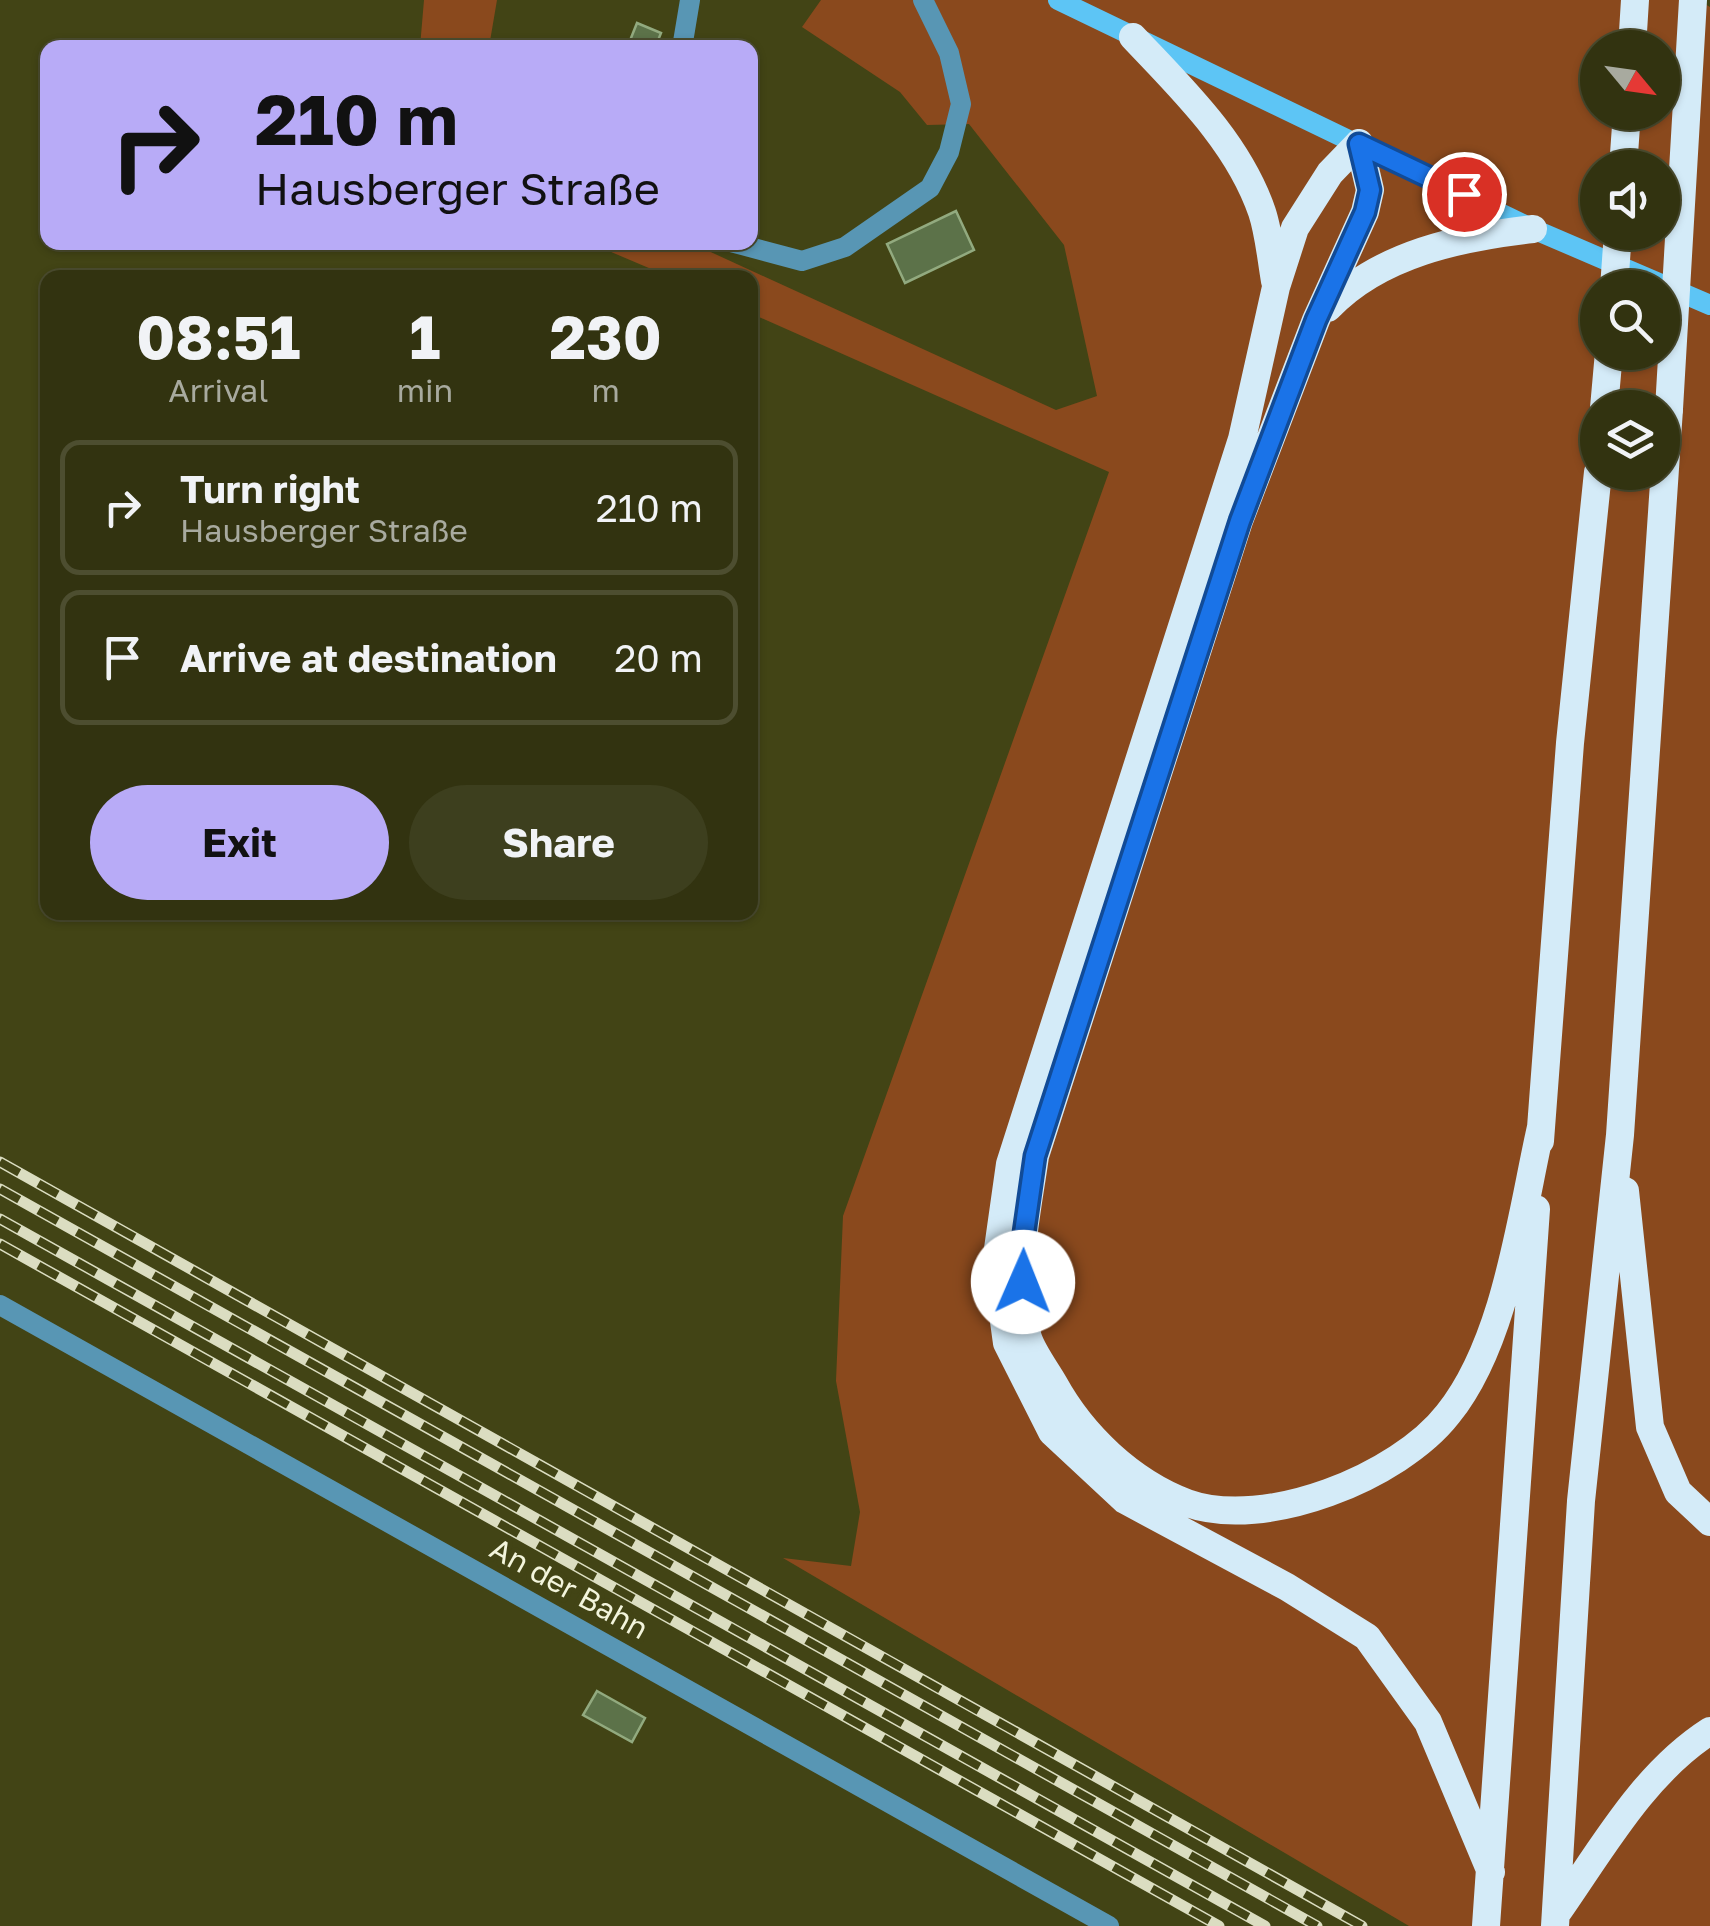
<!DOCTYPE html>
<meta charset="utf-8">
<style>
body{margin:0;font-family:"Golos Text",sans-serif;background:#3d3f1e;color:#f1f3f6;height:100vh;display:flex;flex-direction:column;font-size:38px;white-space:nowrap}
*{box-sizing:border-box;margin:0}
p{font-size:32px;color:#a8aa9f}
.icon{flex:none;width:55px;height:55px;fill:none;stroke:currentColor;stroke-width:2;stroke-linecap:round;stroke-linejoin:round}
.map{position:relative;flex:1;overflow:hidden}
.panel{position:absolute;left:40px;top:270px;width:718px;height:650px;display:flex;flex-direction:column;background:#323310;border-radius:20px;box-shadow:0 2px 8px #0004,0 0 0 2px #4d4e30}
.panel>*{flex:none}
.top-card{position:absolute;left:40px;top:40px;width:718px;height:210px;border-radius:20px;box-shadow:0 2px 8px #0004,0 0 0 2px #4d4e30;background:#b8abf7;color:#111;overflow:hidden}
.needle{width:65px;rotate:119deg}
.buttons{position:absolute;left:1580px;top:30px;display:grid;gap:20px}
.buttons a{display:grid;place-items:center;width:100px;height:100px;border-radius:50%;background:#323310;box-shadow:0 2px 8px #0004,0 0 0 2px #4d4e30;font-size:50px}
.pin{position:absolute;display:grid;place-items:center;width:85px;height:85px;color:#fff;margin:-42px;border:5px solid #fff;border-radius:50%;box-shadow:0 2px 10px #0007}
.me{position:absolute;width:110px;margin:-55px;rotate:1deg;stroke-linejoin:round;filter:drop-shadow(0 0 8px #0008)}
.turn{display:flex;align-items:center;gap:35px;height:210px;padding:0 50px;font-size:45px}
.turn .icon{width:130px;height:130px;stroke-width:2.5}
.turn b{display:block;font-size:70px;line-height:85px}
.eta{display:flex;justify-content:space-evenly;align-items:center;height:170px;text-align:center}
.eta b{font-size:60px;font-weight:700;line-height:70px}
.primary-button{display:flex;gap:20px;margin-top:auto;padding:20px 50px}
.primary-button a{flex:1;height:115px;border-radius:60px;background:#b8abf7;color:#111;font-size:40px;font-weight:700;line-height:115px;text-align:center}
.primary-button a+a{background:#3d3f1e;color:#f1f3f6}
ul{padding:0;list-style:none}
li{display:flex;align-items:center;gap:30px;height:135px;margin:0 20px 15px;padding:0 30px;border:5px solid #4d4e30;border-radius:20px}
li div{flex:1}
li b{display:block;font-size:38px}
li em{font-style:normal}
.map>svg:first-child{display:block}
.green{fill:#8a491d;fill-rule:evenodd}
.building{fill:#5c7249;stroke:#92aa7f;stroke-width:2.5}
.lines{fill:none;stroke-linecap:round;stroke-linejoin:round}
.service{stroke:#5896b4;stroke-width:20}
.minor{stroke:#5896b4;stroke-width:20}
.secondary{stroke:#5dc5f5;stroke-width:20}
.trunk{stroke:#d4ebf8;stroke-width:28}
.rail-casing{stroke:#dbddc1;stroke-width:11}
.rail{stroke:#424415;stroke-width:8;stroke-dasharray:22;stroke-linecap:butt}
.trunk-bridge{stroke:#d4ebf8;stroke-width:28}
.route-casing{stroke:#114b97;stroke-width:25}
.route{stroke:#1a73e8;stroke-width:18}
.labels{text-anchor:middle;stroke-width:10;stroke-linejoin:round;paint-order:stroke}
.street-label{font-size:30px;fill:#f3f5dc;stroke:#424415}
</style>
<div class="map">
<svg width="1710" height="1926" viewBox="0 0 1710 1926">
<rect width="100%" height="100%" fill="#424415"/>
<!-- green -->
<path class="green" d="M 424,0 L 497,0 L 489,47 L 420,47 Z
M 821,0 L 1698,0 L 1710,7 L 1710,1926 L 1409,1926 L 783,1558 L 851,1566 L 860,1512 L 836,1381 L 843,1216 L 1109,472 L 750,313 L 750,278 L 670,277 L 590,243 L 691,243 L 1056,410 L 1097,396 L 1064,245 L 969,124 L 927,125 L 900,92 L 802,27 ZM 1598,48 L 1662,48 L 1662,112 L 1598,112 ZM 1598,168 L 1662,168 L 1662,232 L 1598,232 ZM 1598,288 L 1662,288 L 1662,352 L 1598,352 ZM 1598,408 L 1662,408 L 1662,472 L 1598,472 Z"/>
<!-- building -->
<path class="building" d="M 637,23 L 661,33 L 655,48 L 627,48 Z
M 956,211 L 974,250 L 905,283 L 887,244 Z
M 597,1691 L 645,1718 L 632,1742 L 583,1715 Z"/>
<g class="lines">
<!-- service -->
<path class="service" d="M 682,48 L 690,0
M 731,242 L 802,261 L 845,247 L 930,188 L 949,152 L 961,104 L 949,53 L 923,0"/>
<!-- minor -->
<path class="minor" d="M 0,1305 L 1109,1926"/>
<!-- secondary -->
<path class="secondary" d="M 1058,0 L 1533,229 L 1710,305"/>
<!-- trunk -->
<path class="trunk" d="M 1133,37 C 1182,89 1238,142 1262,212 C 1269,233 1271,258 1275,281
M 1632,48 L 1635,0
M 1359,143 L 1370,190 L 1365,212 L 1316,320 L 1239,521 L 1035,1156 C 1027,1214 1011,1280 1028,1338 C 1033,1353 1046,1370 1054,1384 C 1082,1435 1131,1482 1187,1503 C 1265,1531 1399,1477 1448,1414 C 1506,1342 1521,1216 1541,1127
M 1359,143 L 1330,173 L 1295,228 L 1276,287 L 1242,439 L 1010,1164 L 996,1263 L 1007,1343 L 1052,1432 L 1125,1500 L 1287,1587 L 1367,1637 L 1428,1722 L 1491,1872
M 1623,168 L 1627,112
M 1328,308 C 1379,254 1461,237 1533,229
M 1604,408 L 1609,352
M 1540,1141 L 1570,743 L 1598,472
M 1625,1191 L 1650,1427 L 1678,1492 L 1710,1522
M 1557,1913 C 1602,1849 1643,1774 1710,1731
M 1486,1926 L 1536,1209
M 1555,1926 L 1581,1501 L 1620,1135 L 1669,409"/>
<!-- rail casing -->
<g class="rail-casing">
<path id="rail" d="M 0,1162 L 1362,1926
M 0,1189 L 1317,1926
M 0,1219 L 1265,1926
M 0,1244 L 1219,1926"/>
</g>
<!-- rail -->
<use href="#rail" class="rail"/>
<!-- trunk-bridge -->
<path class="trunk-bridge" d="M 1614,288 L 1618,232
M 1669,409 L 1693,0"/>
</g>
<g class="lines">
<!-- route casing -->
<g class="route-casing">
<path id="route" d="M 1023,1282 L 1021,1254 L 1035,1156 L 1240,521 L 1316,320 L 1365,212 L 1370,190 L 1359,144 L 1464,194"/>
</g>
<!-- route -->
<use href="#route" class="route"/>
</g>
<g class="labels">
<!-- street labels -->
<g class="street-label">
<text transform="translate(569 1589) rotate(29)" y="10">An der Bahn</text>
</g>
</g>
</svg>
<div class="buttons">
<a><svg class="needle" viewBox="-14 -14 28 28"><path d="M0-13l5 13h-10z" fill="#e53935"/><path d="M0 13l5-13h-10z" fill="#a8aa9f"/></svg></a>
<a><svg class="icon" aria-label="sound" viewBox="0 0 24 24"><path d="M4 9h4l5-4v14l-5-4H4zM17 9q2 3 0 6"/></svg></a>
<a><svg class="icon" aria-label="search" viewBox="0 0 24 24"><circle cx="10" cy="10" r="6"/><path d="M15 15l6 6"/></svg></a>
<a><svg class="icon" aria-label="layers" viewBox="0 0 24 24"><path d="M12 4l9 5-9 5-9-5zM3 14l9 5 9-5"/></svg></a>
</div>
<div class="pin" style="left:1464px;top:194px;background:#d93025"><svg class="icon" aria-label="arrive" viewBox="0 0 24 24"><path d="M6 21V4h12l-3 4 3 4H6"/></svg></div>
<svg class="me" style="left:1023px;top:1282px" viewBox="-20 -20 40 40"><circle r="19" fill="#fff"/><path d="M0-13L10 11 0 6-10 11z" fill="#1a73e8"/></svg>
<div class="top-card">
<div class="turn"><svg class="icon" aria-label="right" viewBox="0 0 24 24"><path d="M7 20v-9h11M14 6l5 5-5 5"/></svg><div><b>210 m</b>Hausberger Straße</div></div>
</div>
<section class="panel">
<div class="eta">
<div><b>08:51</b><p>Arrival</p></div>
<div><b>1</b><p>min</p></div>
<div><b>230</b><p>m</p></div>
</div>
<ul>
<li><svg class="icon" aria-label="right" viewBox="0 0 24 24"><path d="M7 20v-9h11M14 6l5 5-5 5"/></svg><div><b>Turn right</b><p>Hausberger Straße</p></div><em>210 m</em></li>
<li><svg class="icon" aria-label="arrive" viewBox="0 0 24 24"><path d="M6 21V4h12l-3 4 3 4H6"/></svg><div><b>Arrive at destination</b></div><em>20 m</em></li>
</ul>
<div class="primary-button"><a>Exit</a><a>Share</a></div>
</section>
</div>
